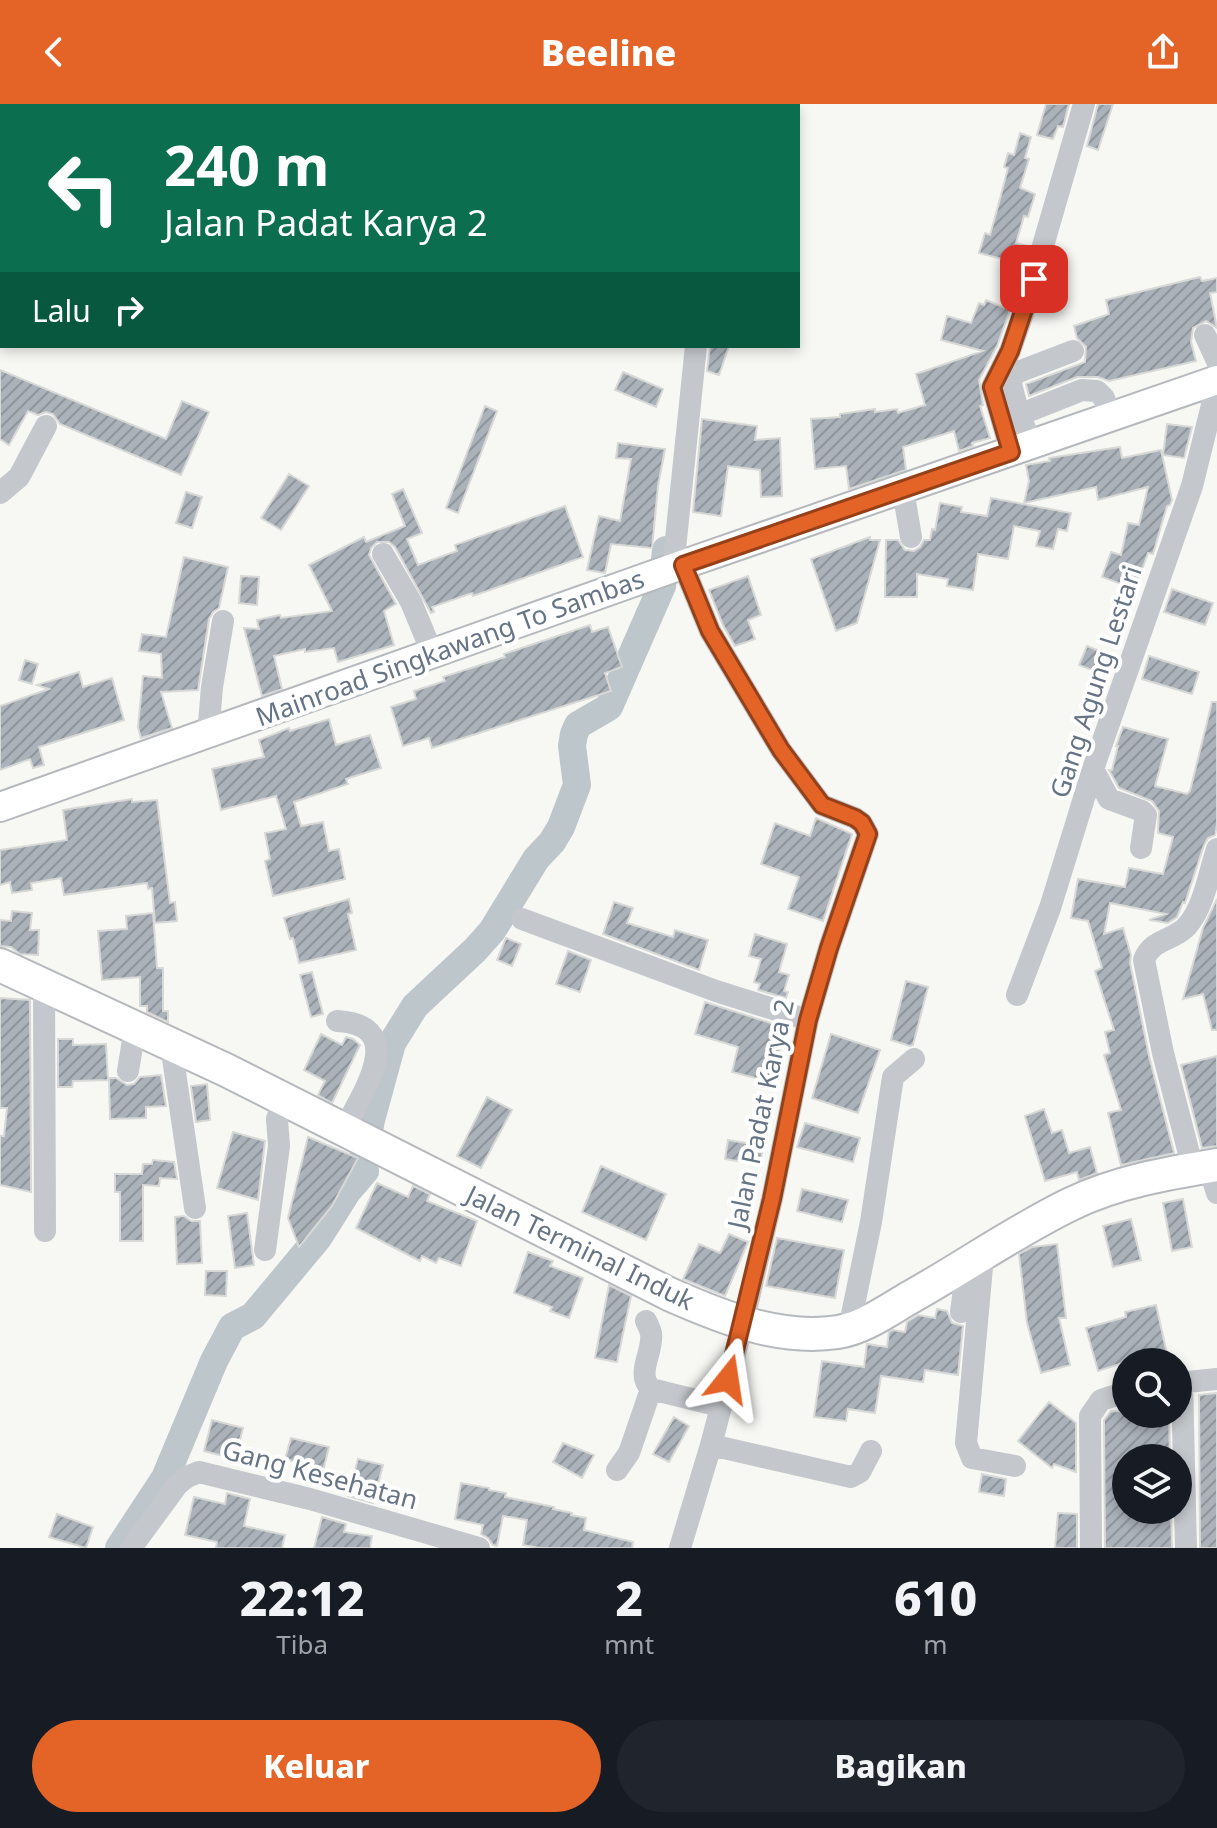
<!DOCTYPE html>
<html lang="id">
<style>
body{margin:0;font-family:"Noto Sans",sans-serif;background:#20242c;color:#f1f3f6;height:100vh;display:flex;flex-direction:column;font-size:30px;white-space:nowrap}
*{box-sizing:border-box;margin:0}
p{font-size:26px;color:#9ea1a6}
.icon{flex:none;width:44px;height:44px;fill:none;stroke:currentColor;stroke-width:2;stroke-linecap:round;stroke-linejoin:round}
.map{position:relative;height:1444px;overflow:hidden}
.drawer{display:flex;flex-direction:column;background:#171b24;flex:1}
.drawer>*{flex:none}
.banner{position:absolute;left:0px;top:0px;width:800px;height:244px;box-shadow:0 4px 12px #0003;background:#0b6e4f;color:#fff;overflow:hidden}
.controls{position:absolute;left:1112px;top:1244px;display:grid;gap:16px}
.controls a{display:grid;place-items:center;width:80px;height:80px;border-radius:50%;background:#171b24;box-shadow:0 4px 12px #0003;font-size:40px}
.pin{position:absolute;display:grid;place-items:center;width:68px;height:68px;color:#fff;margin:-34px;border-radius:16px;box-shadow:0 4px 12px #0006}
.me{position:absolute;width:88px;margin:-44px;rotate:15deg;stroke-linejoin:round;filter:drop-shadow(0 0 6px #0008)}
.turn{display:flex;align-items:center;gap:28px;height:168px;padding:0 32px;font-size:36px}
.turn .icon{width:104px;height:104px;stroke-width:2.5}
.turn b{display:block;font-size:56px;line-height:68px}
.then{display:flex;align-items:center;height:76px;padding:0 32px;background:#0003;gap:16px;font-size:30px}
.eta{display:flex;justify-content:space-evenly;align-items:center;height:136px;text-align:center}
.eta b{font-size:48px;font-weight:800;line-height:56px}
.action{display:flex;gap:16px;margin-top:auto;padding:16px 32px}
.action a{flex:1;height:92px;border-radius:48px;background:#e46327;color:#fff;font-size:32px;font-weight:800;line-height:92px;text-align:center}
.action a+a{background:#20242c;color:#f1f3f6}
header{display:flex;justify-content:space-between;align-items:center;height:104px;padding:0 32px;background:#e46327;color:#fff;font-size:36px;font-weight:800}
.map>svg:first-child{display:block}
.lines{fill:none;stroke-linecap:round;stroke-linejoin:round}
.river{stroke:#bcc6cb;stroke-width:28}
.building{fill:url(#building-hatch);stroke:#d8d8d6;stroke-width:2}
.major-casing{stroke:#b5b9bd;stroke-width:32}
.highway-casing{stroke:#b5b8bc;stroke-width:36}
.minor{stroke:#c4c7cb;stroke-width:22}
.major{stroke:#fff;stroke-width:28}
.highway{stroke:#fff;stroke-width:32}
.route-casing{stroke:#944019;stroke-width:20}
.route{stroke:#e46327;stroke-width:14}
.labels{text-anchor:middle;stroke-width:8;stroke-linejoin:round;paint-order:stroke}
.street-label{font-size:26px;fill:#667485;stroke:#fff}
</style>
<header><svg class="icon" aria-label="back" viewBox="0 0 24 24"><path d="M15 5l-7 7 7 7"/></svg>Beeline<svg class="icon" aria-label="share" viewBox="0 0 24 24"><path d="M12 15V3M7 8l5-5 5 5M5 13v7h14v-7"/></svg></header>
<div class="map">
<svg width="1217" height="1444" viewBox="0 0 1217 1444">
<defs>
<pattern id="building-hatch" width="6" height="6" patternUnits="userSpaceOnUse" patternTransform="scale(2)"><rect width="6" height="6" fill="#abb2b9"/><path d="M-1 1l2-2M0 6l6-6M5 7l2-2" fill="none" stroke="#8f959c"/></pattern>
</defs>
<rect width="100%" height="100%" fill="#f7f7f4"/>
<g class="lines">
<!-- river -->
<path class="river" d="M 119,1444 L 165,1374 L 214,1257 L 232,1223 L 253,1212 L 318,1134 L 347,1088 L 365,1067 L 363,1056 L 371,1016 L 392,939 L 415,902 L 475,846 L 492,827 L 536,755 L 552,738 L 561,723 L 577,681 L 572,642 L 574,630 L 578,621 L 609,603 L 662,482 L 666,446"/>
</g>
<!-- building -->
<path class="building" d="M 1046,0 L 1069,0 L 1063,23 L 1058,22 L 1053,35 L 1037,31 Z
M 1098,0 L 1113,0 L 1098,46 L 1087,42 Z
M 1020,29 L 1031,33 L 1025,54 L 1029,55 L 1020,84 L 1035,90 L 1028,113 L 1024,112 L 1016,139 L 1027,142 L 1022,160 L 979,149 L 985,129 L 990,131 L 997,106 L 1008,64 L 1004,63 L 1008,49 L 1014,51 Z
M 1200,173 L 1202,177 L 1217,174 L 1217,188 L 1210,189 L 1217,224 L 1206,217 L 1193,224 L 1191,238 L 1196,257 L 1109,277 L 1098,273 L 1077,273 L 1029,292 L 1026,280 L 1085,258 L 1086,243 L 1077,234 L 1074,222 L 1109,210 L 1106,196 Z
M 986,196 L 1010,206 L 997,242 L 979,276 L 983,301 L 980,302 L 990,334 L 972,339 L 973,342 L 959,347 L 954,327 L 903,343 L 906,366 L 849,385 L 846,362 L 815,365 L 811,315 L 840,313 L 840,310 L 875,305 L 875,308 L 897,305 L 898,309 L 925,301 L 916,270 L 983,247 L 941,236 L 947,212 L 971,219 L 979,199 L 984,201 Z
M 710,242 L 729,242 L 719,271 L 707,267 Z
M 0,266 L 166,335 L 182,297 L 209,308 L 181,371 L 60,320 L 53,310 L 46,308 L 38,311 L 28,307 L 9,341 L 0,335 Z
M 623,268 L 663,285 L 656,303 L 615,286 Z
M 485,302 L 497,307 L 458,409 L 446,404 Z
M 702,315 L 757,322 L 755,336 L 780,334 L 782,392 L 761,393 L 760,366 L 728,362 L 721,412 L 693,408 Z
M 1167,320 L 1192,323 L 1184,354 L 1163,351 Z
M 618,339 L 665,345 L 658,382 L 652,444 L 611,440 L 605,469 L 587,466 L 599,412 L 620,417 L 631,355 L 616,354 Z
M 1120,343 L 1122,354 L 1161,346 L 1172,396 L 1170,401 L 1167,402 L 1153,450 L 1148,449 L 1135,485 L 1102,473 L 1111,448 L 1121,451 L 1128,419 L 1139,421 L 1148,383 L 1098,396 L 1096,383 L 1024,399 L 1029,377 L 1026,361 L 1050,357 L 1049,354 Z
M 289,370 L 309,382 L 281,426 L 261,414 Z
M 403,385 L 422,429 L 407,435 L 418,461 L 457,447 L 455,441 L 565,402 L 583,453 L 473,492 L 472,489 L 432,503 L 434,508 L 431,509 L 395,443 L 389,438 L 377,438 L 371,444 L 369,451 L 396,500 L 384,507 L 394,541 L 338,558 L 334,544 L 305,548 L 305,545 L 274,552 L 282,585 L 262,592 L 244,524 L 259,525 L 257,516 L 280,511 L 281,514 L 332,507 L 309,461 L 364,433 L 366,438 L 405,422 L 392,390 Z
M 186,388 L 202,393 L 192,424 L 176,419 Z
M 991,394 L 1071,409 L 1067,427 L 1058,425 L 1053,445 L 1036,442 L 1040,427 L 1014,422 L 1008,455 L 978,450 L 973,486 L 947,482 L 948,475 L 917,470 L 917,493 L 885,493 L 886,436 L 898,436 L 905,446 L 914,447 L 920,443 L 924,436 L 930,436 L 932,425 L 935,426 L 940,399 L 962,403 L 961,408 L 987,412 Z
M 870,433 L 870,436 L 880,436 L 857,519 L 836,527 L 811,455 Z
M 184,453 L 228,463 L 219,504 L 213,508 L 209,515 L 198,586 L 161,588 L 172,624 L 141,634 L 138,623 L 143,572 L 162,574 L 161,550 L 139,547 L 142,530 L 166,533 Z
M 241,472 L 259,473 L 257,501 L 239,499 Z
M 748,472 L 761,511 L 748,516 L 755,535 L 735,542 L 723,521 L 709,486 Z
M 1172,485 L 1213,499 L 1205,521 L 1164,508 Z
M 590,521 L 592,528 L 608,523 L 622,563 L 605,569 L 611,587 L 432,644 L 429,634 L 403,642 L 391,603 L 416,595 L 414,587 L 445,577 L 443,573 L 505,553 L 504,550 Z
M 1087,542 L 1115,553 L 1107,572 L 1079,561 Z
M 1149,552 L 1199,568 L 1192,590 L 1142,575 Z
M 25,556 L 38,560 L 32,580 L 19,576 Z
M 79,568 L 83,583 L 112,574 L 124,616 L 39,643 L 44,661 L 33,664 L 30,655 L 0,666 L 0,602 L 49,585 L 37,581 Z
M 1212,598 L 1217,598 L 1217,721 L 1215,731 L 1208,734 L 1204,741 L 1185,799 L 1183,798 L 1177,813 L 1168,819 L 1149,816 L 1166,810 L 1110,799 L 1104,830 L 1123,824 L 1131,851 L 1130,859 L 1149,952 L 1174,1049 L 1121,1061 L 1108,1009 L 1121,1006 L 1104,951 L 1110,949 L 1105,928 L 1114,926 L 1095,867 L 1102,864 L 1088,817 L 1071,814 L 1078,775 L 1125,783 L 1129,764 L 1163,770 L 1173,733 L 1158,729 L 1159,707 L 1152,697 L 1119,684 L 1109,666 L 1112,666 L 1118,642 L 1116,642 L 1123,623 L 1168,635 L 1155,682 L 1187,690 L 1190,687 Z
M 329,615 L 336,641 L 370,631 L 381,664 L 346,675 L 348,680 L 294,698 L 301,722 L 323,718 L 329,747 L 339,745 L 345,775 L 273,792 L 265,757 L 270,755 L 265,729 L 286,725 L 276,692 L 221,706 L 212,665 L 264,653 L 259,636 L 289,624 L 290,627 Z
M 132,695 L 132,698 L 157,696 L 170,799 L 175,798 L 177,817 L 155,819 L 152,784 L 148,785 L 147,779 L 64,791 L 61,774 L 31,779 L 32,786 L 12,789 L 10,778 L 0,781 L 0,746 L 67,736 L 63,706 Z
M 816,714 L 852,730 L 823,817 L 788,805 L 799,773 L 761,760 L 775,719 L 810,732 Z
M 349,795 L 352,809 L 348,810 L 356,846 L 299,859 L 293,834 L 290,835 L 284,814 Z
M 1217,795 L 1217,926 L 1212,926 L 1203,890 L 1183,895 L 1203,824 Z
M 614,798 L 633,804 L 627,819 L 673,833 L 675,826 L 708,836 L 699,866 L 603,830 Z
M 12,807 L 32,809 L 30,826 L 39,826 L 38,851 L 20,850 L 11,843 L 0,842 L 0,816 L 11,817 Z
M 153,809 L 157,864 L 163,864 L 163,907 L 168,907 L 168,918 L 147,908 L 147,902 L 140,902 L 140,873 L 102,876 L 98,827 L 127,825 L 126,812 Z
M 755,830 L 787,840 L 779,868 L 789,871 L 784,887 L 788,888 L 786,894 L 758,886 L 760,880 L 754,878 L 761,855 L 749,852 Z
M 506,834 L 521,840 L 512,862 L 497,856 Z
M 568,847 L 591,856 L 580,888 L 556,880 Z
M 312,868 L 323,910 L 311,913 L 300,871 Z
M 906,877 L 928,883 L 913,941 L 910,942 L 891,936 Z
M 0,894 L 30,896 L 31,1088 L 0,1081 L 0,1032 L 4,1032 L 7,1004 L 0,1004 Z
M 705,898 L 786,924 L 771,978 L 732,968 L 738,943 L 695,930 Z
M 321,930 L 342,941 L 346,933 L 353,935 L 360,941 L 332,999 L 318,991 L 325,977 L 304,966 Z
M 831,930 L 880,946 L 858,1009 L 812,994 Z
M 58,935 L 73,935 L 73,941 L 106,940 L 108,976 L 73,977 L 72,983 L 58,983 Z
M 1217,952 L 1217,1042 L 1202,1044 L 1181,961 Z
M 161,971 L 166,1002 L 146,1003 L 146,1014 L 110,1015 L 109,974 L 116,974 L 127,981 L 134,980 L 140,973 Z
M 207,980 L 210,1016 L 196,1018 L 191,982 Z
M 487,993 L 512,1006 L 481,1064 L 457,1052 Z
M 1044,1005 L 1052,1029 L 1062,1026 L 1069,1049 L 1090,1043 L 1097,1069 L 1079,1076 L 1077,1068 L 1045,1077 L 1025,1012 Z
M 805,1019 L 860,1034 L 853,1058 L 797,1043 Z
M 233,1028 L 265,1037 L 258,1096 L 217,1084 Z
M 308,1033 L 358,1054 L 332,1102 L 299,1143 L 288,1114 Z
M 728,1036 L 763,1042 L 760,1061 L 725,1055 Z
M 153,1056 L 174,1058 L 177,1075 L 160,1074 L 159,1082 L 143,1081 L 143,1137 L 120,1137 L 120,1088 L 115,1088 L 115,1070 L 142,1070 L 143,1060 L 152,1060 Z
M 601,1062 L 666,1090 L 646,1136 L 582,1108 Z
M 377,1079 L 408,1093 L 413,1082 L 430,1090 L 427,1097 L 477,1117 L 461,1162 L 439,1154 L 436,1159 L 422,1152 L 420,1157 L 356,1124 Z
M 802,1085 L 848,1096 L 842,1118 L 797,1107 Z
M 1183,1095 L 1192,1143 L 1172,1147 L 1163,1099 Z
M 247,1109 L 254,1161 L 235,1164 L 228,1112 Z
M 184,1112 L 191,1117 L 200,1117 L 202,1159 L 177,1160 L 175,1113 Z
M 1131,1115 L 1141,1156 L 1113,1163 L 1103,1122 Z
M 729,1130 L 748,1138 L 725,1192 L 683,1175 L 699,1140 L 720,1149 Z
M 777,1134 L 844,1146 L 835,1194 L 766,1182 Z
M 1057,1140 L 1066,1214 L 1059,1214 L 1070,1261 L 1041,1269 L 1027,1219 L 1019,1150 L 1032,1143 Z
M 528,1148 L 553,1157 L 550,1162 L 583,1174 L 569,1214 L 550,1207 L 552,1203 L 514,1189 Z
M 206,1167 L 227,1167 L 226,1192 L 205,1191 Z
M 609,1181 L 631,1192 L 617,1258 L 595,1254 Z
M 1156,1201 L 1168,1254 L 1151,1258 L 1126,1258 L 1098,1267 L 1086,1224 L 1126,1213 L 1125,1208 Z
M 937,1205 L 947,1207 L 952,1219 L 963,1222 L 958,1271 L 925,1266 L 923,1278 L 881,1272 L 875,1309 L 848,1305 L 846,1317 L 814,1313 L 822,1257 L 864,1263 L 867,1240 L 887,1243 L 889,1228 L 893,1226 L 905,1228 L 907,1218 L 918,1211 L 935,1214 Z
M 1217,1289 L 1217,1444 L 1200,1444 L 1199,1291 Z
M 1049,1298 L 1076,1319 L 1076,1368 L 1054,1360 L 1052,1364 L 1018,1337 Z
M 1111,1307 L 1169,1310 L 1170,1354 L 1126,1354 L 1126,1406 L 1171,1406 L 1172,1444 L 1105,1444 L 1104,1316 Z
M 674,1313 L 689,1322 L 669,1358 L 653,1350 Z
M 212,1316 L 243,1324 L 235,1355 L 204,1347 Z
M 291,1334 L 329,1343 L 322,1371 L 303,1366 L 304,1360 L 285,1355 Z
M 563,1339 L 594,1351 L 582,1374 L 553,1358 Z
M 358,1355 L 383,1361 L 373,1399 L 348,1392 Z
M 982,1370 L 1006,1375 L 1004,1392 L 979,1388 Z
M 461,1379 L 489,1384 L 489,1386 L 506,1389 L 505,1393 L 554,1403 L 553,1405 L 572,1409 L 571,1411 L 586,1414 L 584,1426 L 633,1438 L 632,1444 L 540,1444 L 523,1441 L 527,1416 L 503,1412 L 497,1442 L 493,1441 L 488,1434 L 481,1430 L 483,1421 L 455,1415 Z
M 227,1389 L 250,1395 L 244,1422 L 285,1431 L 282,1444 L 216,1444 L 217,1438 L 185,1431 L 194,1393 L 225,1400 Z
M 1058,1409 L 1077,1410 L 1077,1444 L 1055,1444 Z
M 57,1410 L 93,1423 L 86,1444 L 49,1433 Z
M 322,1413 L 346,1420 L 344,1428 L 372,1432 L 370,1444 L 314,1444 Z"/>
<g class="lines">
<!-- major casing -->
<g class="major-casing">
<path id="major" d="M 0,703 L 673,464 L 1217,276"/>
</g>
<!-- highway casing -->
<g class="highway-casing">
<path id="highway" d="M 0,861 L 226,966 L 669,1190 C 721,1213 779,1237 838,1228 C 863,1224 887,1207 909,1194 C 963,1164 1015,1127 1071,1100 C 1116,1078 1168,1069 1217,1061"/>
</g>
<!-- minor -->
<path class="minor" d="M 48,2 L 49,0
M 412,2 L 413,0
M 599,2 L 600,0
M 722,2 L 722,0
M 0,115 L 2,110
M 1205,231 L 1217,257
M 1019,311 L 1011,280 L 1013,270 L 1073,247
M 1032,340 L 1019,311 L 1082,286 L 1097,287 L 1104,294 L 1110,314
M 1011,348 L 992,283 L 1010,247 L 1025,204 L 1084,0
M 903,386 L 911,433
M 0,389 L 19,373 L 46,322
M 383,450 L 411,498 L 433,551
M 673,464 L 696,242
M 208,631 L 212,583 L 223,517
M 1093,665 L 1109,695 L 1142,707 L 1146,711 L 1141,744
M 522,815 L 716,887 L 808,916
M 44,881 L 45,1127
M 1017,891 L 1050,804 L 1093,665 L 1192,382 L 1212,301 L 1211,279
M 337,917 C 411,921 361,992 343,1027
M 171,941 L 195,1104
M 128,967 L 135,924
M 1209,1063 L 1217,1089
M 1193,1065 L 1163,949 L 1144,856 C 1152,834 1174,837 1187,822 C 1204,803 1209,769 1217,745
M 265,1146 L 279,1042 L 277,1015 L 284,996
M 983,1152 L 966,1339 L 972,1354 L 1015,1362
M 961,1208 L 967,1161
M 646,1217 C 648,1221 650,1225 651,1229 C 654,1248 635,1269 651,1285 L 720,1302
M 849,1225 L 871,1118 L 893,973 L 914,955
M 1182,1278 L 1186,1444
M 1178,1279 L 1217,1275
M 711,1341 L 851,1373 L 860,1368 L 871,1347
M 617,1366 L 629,1349 L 651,1285
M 131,1444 L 178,1380 L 187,1373 L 199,1368 L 310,1395 L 479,1444
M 680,1444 L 711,1341 L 743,1219 L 772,1095 L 808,916 L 829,844 L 868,730 L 862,719 L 855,714 L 822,701 L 781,646 L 710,527 L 683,461
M 1091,1444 L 1090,1312 L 1101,1296 L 1126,1288"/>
<!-- major -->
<use href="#major" class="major"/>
<!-- highway -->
<use href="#highway" class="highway"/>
</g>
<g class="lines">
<!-- route casing -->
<g class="route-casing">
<path id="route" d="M 728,1275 L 772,1095 L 808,916 L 829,844 L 868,730 L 862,719 L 855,714 L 822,701 L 781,646 L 710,527 L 683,461 L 1011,348 L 992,283 L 1010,247 L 1034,175"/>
</g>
<!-- route -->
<use href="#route" class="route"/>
</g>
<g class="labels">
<!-- street labels -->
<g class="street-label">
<text transform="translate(450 544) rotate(-20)" y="9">Mainroad Singkawang To Sambas</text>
<text transform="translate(1096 578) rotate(-72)" y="9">Gang Agung Lestari</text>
<text transform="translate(761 1010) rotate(-78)" y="9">Jalan Padat Karya 2</text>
<text transform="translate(580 1144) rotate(26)" y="9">Jalan Terminal Induk</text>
<text transform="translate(320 1371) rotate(15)" y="9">Gang Kesehatan</text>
</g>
</g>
</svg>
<div class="controls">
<a><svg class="icon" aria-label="search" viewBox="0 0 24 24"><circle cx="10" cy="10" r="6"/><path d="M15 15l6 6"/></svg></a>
<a><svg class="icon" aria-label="layers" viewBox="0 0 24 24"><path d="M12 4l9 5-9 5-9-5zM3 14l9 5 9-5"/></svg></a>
</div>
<div class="pin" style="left:1034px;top:175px;background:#d93025"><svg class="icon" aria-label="arrive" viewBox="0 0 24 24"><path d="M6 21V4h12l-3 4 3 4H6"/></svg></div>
<svg class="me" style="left:728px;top:1275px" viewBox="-20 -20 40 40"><path d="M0-17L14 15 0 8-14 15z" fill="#e46327" stroke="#fff" stroke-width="4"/></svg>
<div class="banner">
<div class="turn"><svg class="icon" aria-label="left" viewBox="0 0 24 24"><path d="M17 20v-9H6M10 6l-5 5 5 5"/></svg><div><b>240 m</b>Jalan Padat Karya 2</div></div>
<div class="then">Lalu<svg class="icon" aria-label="right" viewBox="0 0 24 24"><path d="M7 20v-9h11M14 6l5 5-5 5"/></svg></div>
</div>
</div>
<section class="drawer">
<div class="eta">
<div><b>22:12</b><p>Tiba</p></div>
<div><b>2</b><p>mnt</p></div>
<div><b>610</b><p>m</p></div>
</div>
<div class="action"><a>Keluar</a><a>Bagikan</a></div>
</section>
